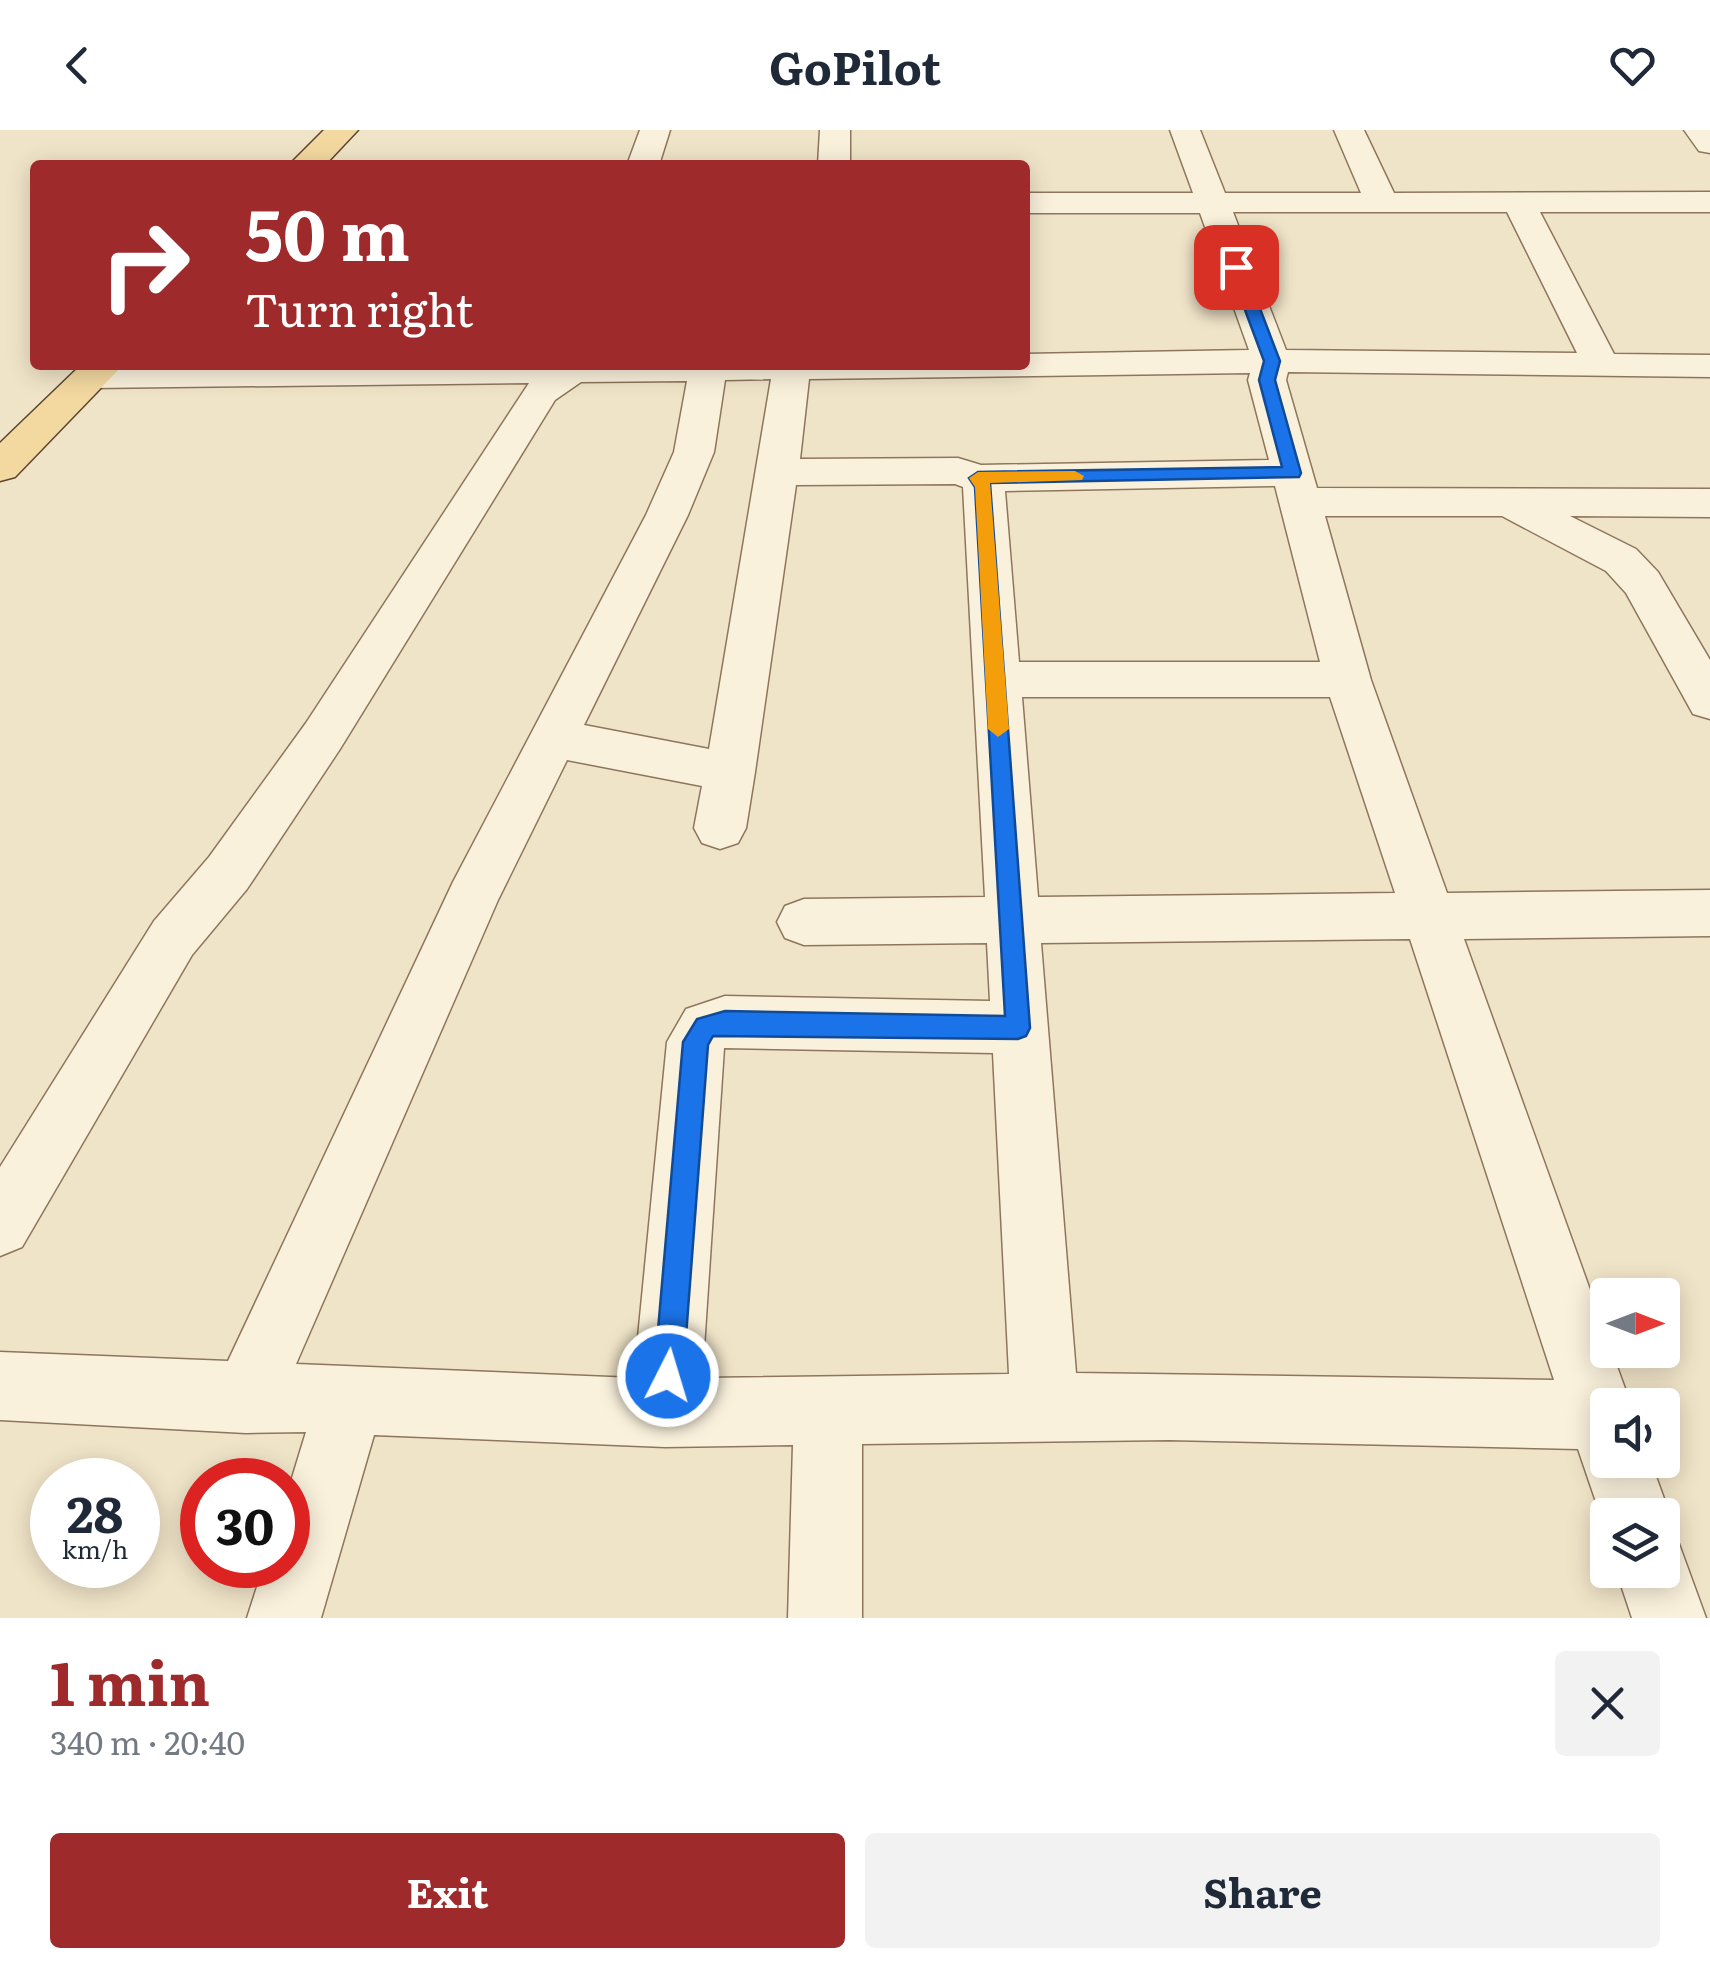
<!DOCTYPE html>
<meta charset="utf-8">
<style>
body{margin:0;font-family:Literata,serif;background:#f2f2f3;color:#1f2937;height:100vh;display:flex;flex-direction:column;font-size:38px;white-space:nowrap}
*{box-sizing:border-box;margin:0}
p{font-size:32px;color:#747a83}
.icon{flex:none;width:55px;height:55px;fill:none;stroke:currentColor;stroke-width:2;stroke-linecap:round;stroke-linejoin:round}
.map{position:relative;height:1488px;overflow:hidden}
.side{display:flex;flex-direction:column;background:#fff;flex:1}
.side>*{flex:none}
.hud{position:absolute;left:30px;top:30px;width:1000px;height:210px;border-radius:10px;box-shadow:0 5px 25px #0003;background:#9e2a2b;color:#fff;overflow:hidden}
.needle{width:65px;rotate:90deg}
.tools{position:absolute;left:1590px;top:1148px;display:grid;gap:20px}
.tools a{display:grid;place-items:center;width:90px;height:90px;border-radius:10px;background:#fff;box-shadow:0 5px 25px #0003;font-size:50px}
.speed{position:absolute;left:30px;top:1328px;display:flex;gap:20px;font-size:50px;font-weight:700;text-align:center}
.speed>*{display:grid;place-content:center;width:130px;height:130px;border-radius:50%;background:#fff;box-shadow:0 5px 25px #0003;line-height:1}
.speed small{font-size:25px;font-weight:400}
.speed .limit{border:15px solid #d22;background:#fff;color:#111}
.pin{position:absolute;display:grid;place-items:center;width:85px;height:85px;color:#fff;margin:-42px;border-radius:20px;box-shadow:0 5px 15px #0006}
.me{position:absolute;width:110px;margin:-55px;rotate:5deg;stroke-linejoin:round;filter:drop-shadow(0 0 8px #0008)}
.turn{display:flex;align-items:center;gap:35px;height:210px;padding:0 50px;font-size:45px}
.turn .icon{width:130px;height:130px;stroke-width:2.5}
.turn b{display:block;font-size:70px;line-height:85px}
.round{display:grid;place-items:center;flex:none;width:105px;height:105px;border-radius:10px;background:#f2f2f3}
.summary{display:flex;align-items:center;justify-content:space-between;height:170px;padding:0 50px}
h1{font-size:60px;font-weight:700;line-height:75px;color:#9e2a2b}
.action{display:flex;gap:20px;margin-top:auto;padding:20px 50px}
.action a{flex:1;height:115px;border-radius:10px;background:#9e2a2b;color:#fff;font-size:40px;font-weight:700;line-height:115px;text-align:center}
.action a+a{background:#f2f2f3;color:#1f2937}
header{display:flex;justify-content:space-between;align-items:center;height:130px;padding:0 50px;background:#fff;font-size:45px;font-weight:700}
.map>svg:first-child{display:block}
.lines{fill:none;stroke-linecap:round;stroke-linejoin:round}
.minor-casing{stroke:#8d765c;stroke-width:3}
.primary-casing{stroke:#5b4430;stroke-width:3}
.minor{fill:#faf1dc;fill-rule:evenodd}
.primary{fill:#f3d9a0;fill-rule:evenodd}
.route{fill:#1a73e8;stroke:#114b97;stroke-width:2.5}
.slow{fill:#f59e0b}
</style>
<header><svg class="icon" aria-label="back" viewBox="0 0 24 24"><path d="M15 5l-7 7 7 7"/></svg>GoPilot<svg class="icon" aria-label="heart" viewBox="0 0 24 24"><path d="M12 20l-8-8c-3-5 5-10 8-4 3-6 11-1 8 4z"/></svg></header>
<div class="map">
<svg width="1710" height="1488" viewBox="0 0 1710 1488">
<rect width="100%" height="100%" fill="#f0e4c8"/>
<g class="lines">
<!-- minor casing -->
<g class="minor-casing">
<path id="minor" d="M 640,0 L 670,0 L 659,35 L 627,35 Z
M 820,0 L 850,0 L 850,35 L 818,35 Z
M 1170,0 L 1200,0 L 1225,63 L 1361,63 L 1334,0 L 1364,0 L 1394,63 L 1710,62 L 1710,82 L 1540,82 L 1614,224 L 1710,225 L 1710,247 L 1288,242 L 1286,250 L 1317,358 L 1710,359 L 1710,387 L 1570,386 L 1636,419 L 1658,442 L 1710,530 L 1710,589 L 1693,584 L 1626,463 L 1606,441 L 1502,386 L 1325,386 L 1371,550 L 1447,763 L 1710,760 L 1710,806 L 1464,809 L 1608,1210 L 1608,1220 L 1611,1220 L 1631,1275 L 1608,1275 L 1608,1330 L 1650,1330 L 1670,1385 L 1662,1402 L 1662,1385 L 1608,1385 L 1608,1407 L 1578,1319 L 1169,1310 L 862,1314 L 862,1488 L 788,1488 L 793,1315 L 665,1317 L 374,1305 L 321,1488 L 247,1488 L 264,1435 L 288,1435 L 288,1361 L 306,1302 L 246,1303 L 0,1290 L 0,1222 L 228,1231 L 453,752 L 646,385 L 674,322 L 687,251 L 581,252 L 555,270 L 340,619 L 247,759 L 192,825 L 22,1117 L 0,1126 L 0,1037 L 154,791 L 209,727 L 306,593 L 529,253 L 91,258 L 78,255 L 72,247 L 78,239 L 91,236 L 1025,235 L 1025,224 L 1249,220 L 1200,83 L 1025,83 L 1025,63 L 1193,63 ZM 1233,82 L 1507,82 L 1577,223 L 1286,220 ZM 1250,243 L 1248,250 L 1269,330 L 981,335 L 958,328 L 800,329 L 809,249 ZM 771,249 L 709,619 L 584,595 L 688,385 L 714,322 L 725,250 ZM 955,354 L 963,357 L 985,767 L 804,769 L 785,776 L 777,792 L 785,808 L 804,815 L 987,813 L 990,871 L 725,866 L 686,879 L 667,912 L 634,1248 L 296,1234 L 498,770 L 567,630 L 702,656 L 694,698 L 702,713 L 720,719 L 738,713 L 746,698 L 755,642 L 796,355 ZM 1275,356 L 1320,532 L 1019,532 L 1005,361 ZM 1022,567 L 1330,567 L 1395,763 L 1038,767 ZM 1410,809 L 1554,1250 L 1076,1243 L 1041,813 ZM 724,918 L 993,923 L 1009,1244 L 702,1248 Z
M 1684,0 L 1710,0 L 1710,23 L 1699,21 Z
M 1662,1407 L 1679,1414 L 1706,1488 L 1632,1488 L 1616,1440 L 1662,1440 Z"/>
</g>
<!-- primary casing -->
<g class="primary-casing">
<path id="primary" d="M 324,0 L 358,0 L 325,35 L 289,35 Z
M 81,235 L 123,235 L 15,347 L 0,351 L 0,313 Z"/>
</g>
<!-- minor -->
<use href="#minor" class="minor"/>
<!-- primary -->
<use href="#primary" class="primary"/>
</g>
<!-- route -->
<path class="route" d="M 1236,133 L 1244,137 L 1280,231 L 1275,250 L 1301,343 L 1299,347 L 990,353 L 1030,898 L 1026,906 L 1018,909 L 713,906 L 708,915 L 683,1246 L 679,1256 L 668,1260 L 658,1256 L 654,1246 L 683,912 L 697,889 L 725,881 L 1005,886 L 975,357 L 969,348 L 978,342 L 1282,337 L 1259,250 L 1264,231 L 1229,137 Z"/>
<!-- slow -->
<path class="slow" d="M 1075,341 L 1084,346 L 1082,350 L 990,353 L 1009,599 L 998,607 L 988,599 L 975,357 L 969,348 L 978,342 Z"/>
</svg>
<div class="tools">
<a><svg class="needle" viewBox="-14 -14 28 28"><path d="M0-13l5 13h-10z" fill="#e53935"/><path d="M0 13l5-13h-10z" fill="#747a83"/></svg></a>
<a><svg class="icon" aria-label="sound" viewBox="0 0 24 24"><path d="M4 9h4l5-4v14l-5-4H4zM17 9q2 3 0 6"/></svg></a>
<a><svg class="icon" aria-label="layers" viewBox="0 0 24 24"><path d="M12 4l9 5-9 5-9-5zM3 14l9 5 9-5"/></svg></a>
</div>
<div class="speed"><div>28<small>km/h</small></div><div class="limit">30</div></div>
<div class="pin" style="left:1236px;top:137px;background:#d93025"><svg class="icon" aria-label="arrive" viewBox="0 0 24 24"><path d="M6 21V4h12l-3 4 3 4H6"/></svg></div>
<svg class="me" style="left:668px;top:1246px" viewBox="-20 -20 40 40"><circle r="17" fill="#1a73e8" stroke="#fff" stroke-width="3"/><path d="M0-11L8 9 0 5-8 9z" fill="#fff"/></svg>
<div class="hud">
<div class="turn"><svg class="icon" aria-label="right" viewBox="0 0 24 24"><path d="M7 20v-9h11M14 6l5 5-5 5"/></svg><div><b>50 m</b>Turn right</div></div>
</div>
</div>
<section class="side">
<div class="summary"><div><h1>1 min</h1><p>340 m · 20:40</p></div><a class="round"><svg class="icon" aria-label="close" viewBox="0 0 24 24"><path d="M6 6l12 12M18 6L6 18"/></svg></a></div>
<div class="action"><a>Exit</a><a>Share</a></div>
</section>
